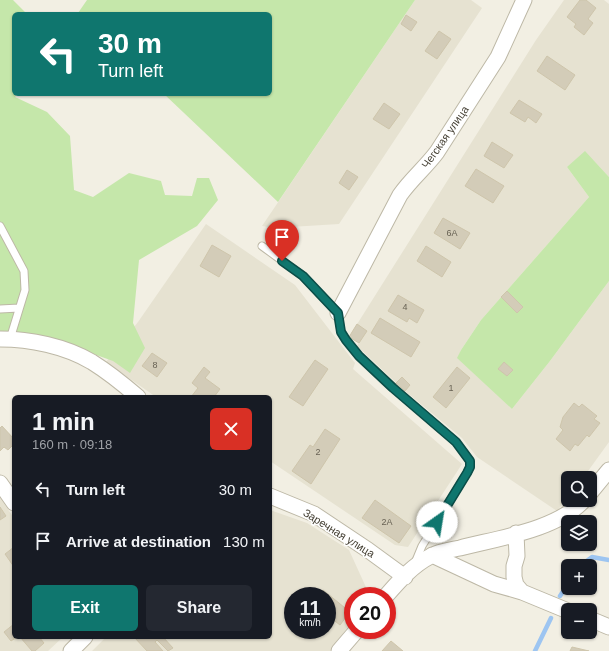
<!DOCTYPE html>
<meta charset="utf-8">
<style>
body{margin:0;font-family:Helvetica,sans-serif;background:#242831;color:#f1f3f6;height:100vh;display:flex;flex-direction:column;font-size:15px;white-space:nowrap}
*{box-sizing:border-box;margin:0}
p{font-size:13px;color:#9ea1a6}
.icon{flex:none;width:22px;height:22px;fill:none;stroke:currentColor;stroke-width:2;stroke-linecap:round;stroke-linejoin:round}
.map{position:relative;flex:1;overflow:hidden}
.sheet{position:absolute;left:12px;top:395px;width:260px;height:244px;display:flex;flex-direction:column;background:#171b24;border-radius:6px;box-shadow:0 1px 3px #0004}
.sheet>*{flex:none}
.guide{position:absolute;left:12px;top:12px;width:260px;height:84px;border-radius:6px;box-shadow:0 1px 3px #0004;background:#0f766e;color:#fff;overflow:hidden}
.controls{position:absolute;left:561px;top:471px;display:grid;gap:8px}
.controls a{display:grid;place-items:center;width:36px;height:36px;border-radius:6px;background:#171b24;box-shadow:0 1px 3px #0004;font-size:20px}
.speed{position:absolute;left:284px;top:587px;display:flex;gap:8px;font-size:20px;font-weight:700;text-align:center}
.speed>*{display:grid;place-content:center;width:52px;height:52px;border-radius:50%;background:#171b24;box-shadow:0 1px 3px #0004;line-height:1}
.speed small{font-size:10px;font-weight:400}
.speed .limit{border:6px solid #d22;background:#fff;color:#111}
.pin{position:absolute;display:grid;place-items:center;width:34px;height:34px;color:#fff;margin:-41px -17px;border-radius:50% 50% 50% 0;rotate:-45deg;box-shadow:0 0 4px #0007}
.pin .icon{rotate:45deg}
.me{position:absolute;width:44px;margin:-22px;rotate:32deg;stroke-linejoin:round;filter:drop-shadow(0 0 3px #0008)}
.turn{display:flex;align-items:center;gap:14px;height:84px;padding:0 20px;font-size:18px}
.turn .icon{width:52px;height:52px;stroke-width:2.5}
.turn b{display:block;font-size:28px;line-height:34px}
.round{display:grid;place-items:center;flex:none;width:42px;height:42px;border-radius:6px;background:#242831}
.head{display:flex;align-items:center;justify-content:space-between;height:68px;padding:0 20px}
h1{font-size:24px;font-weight:700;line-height:30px}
.action{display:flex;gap:8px;margin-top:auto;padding:8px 20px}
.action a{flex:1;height:46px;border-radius:6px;background:#0f766e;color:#fff;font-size:16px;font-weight:700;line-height:46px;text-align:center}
.action a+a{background:#242831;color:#f1f3f6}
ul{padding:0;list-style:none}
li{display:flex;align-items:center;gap:12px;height:52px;padding:0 20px}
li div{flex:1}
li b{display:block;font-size:15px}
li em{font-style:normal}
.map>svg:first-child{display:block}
.residential{fill:#e6e2d1;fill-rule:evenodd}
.green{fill:#c5e7aa}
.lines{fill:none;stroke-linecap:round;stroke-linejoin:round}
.stream{stroke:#9dc5f1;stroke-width:4.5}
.building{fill:#d3ccb8;stroke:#cec5ab}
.lane-casing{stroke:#bdb8a6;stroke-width:9}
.street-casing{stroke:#bdb8a6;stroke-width:17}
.lane{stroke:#fff;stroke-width:7}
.street{stroke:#fff;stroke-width:15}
.route-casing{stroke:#0a4d48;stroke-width:10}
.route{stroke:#0f766e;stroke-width:7}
.labels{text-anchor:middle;stroke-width:3;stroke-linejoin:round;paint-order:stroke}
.number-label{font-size:9px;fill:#686254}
.street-label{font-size:11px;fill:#443f33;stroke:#fff}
</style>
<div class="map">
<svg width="609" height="651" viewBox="0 0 609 651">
<rect width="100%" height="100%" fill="#f2efe3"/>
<!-- residential -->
<path class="residential" d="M 415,0 L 471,0 L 482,8 L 339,224 L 274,228 L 262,226 Z
M 564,0 L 604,0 L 609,4 L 609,177 L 593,160 L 567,167 L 589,197 L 481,320 L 461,350 L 458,358 L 512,409 L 550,361 L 609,281 L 609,442 L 583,478 L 568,478 L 568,497 L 557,511 L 477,457 L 462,438 L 405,391 L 357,346 L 359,343 L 349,337 L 536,40 Z
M 206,224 L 295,285 L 355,363 L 353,369 L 462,464 L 408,547 L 395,545 L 270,461 L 270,397 L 156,397 L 106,362 L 138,322 Z
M 0,498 L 14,518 L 14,637 L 63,637 L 48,651 L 0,651 Z
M 270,510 L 307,523 L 349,550 L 370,596 L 353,596 L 353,620 L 330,651 L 92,651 L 106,637 L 270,637 ZM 293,596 L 327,596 L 327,630 L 293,630 Z"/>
<!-- green -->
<path class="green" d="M 0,0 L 13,0 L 27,14 L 14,14 L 14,94 L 17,94 L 15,97 L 47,112 L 70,136 L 74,190 L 93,197 L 129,173 L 161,181 L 165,195 L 192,196 L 197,178 L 209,178 L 218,200 L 197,226 L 139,260 L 133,323 L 145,348 L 130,373 L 113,361 L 60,342 L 0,331 Z
M 87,0 L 415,0 L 278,202 L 164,94 L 270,94 L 270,14 L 80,14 L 78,13 Z
M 585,151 L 609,177 L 609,281 L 550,361 L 512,409 L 457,358 L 461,350 L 481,320 L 589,197 L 567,167 Z"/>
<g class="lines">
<!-- stream -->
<path class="stream" d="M 580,566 L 592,557 L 609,560
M 560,596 L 568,584
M 535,651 L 551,618"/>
</g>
<!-- building -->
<path class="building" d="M 580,0 L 586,0 L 596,8 L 588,19 L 593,23 L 584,35 L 574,27 L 576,24 L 567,17 Z
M 406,15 L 417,22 L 411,31 L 401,24 Z
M 439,31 L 451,39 L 437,59 L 425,51 Z
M 547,56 L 575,75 L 565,90 L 537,71 Z
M 519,100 L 542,114 L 536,123 L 528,117 L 525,122 L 510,113 Z
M 384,103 L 400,114 L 389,129 L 373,119 Z
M 492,142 L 513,155 L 504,168 L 484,156 Z
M 476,169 L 504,186 L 493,203 L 465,186 Z
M 347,170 L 358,177 L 349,190 L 339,183 Z
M 443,218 L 470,233 L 460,249 L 434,233 Z
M 212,245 L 231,256 L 219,277 L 200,266 Z
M 426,246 L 451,262 L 442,277 L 417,261 Z
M 507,291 L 523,307 L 517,313 L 501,297 Z
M 398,295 L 424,310 L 417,323 L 409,318 L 407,322 L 388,311 Z
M 380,318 L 420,342 L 411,357 L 371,333 Z
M 357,324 L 367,331 L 359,343 L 349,337 Z
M 152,353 L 167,363 L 157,377 L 142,366 Z
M 315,360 L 328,369 L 303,406 L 289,397 Z
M 504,362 L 513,370 L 507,376 L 498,369 Z
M 204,367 L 210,372 L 205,378 L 220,389 L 214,397 L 191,397 L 198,388 L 192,383 Z
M 457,367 L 470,378 L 446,408 L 433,397 Z
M 402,377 L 410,385 L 405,391 L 396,383 Z
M 574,403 L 579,407 L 582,404 L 597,416 L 594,419 L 600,423 L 589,437 L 587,435 L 578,446 L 575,444 L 570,451 L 556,439 L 563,430 L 560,427 L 563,417 Z
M 2,426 L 14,439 L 14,444 L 8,450 L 4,447 L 0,451 L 0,428 Z
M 325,429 L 340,439 L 311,484 L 292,471 L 310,445 L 313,447 Z
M 375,500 L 411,526 L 399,543 L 362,518 Z
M 0,507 L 6,516 L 0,520 Z
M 14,547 L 14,567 L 5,554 Z
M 323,590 L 350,612 L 340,625 L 327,615 L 327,596 L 318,596 Z
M 14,624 L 14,637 L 17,637 L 11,641 L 4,632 Z
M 20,637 L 39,637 L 44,643 L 35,651 L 32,651 Z
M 134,637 L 163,637 L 173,648 L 168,651 L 157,640 L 155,642 L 163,651 L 147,651 Z
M 391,641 L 403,651 L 382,651 Z
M 572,647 L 589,651 L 570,651 Z"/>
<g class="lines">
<!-- lane casing -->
<g class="lane-casing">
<path id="lane" d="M 0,226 L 24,271 L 25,290 L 10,339
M 262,246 L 303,276 L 338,313 L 341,332 L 346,340 L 359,356 L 402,395 L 456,442 L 470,461 L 470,467 L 467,473 L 422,546 L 415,563
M 0,309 L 19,308"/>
</g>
<!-- street casing -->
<g class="street-casing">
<path id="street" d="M 338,313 L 400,195 C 411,179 426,167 437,152 L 498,57 L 524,0
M 0,339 C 30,339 65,346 92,362 C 108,372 123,384 138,397
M 0,483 L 14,503
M 590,493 L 609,470
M 270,496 L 314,514 L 368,550 L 405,577
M 516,533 L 517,556 L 514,566 L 514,577 L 516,585 L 522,592
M 432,555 L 494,584 L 522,592 L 568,611
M 386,596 C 399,581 413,565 431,556 C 439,551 451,550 460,548 C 498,538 557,530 584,500
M 590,619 L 609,627
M 71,651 L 85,637
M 339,651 L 357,630"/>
</g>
<!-- lane -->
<use href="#lane" class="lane"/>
<!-- street -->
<use href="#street" class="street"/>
</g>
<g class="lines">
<!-- route casing -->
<g class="route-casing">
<path id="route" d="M 282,261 L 303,276 L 338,313 L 341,332 L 346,340 L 359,356 L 393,388 L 456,442 L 470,461 L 470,467 L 467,473 L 437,522"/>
</g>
<!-- route -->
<use href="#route" class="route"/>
</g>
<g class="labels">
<!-- number labels -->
<g class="number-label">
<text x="452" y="236">6А</text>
<text x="405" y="310">4</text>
<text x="155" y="368">8</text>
<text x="451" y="391">1</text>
<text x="318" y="455">2</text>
<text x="387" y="525">2А</text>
</g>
<!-- street labels -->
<g class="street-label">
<text transform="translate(445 137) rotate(-55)" y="4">Чегская улица</text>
<text transform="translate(339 533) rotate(32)" y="4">Заречная улица</text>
</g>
</g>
</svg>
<div class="controls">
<a><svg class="icon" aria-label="search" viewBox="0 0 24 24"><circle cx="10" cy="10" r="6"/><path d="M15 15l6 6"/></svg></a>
<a><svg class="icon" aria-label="layers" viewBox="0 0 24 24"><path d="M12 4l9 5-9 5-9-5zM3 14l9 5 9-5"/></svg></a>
<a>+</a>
<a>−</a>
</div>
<div class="speed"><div>11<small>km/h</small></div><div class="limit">20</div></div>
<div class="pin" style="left:282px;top:261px;background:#d93025"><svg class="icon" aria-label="arrive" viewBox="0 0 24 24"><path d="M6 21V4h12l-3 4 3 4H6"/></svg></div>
<svg class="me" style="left:437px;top:522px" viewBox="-20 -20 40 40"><circle r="19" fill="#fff"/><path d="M0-13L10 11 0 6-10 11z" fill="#0f766e"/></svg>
<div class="guide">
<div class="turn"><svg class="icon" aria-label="left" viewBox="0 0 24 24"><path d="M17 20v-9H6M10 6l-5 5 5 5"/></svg><div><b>30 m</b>Turn left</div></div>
</div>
<section class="sheet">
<div class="head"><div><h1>1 min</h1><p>160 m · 09:18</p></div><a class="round" style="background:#d93025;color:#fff"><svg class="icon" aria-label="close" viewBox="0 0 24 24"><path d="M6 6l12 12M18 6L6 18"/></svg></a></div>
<ul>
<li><svg class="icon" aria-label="left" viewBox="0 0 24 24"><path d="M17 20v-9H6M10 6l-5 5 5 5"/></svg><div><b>Turn left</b></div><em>30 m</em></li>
<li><svg class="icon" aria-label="arrive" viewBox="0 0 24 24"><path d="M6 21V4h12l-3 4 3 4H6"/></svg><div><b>Arrive at destination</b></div><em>130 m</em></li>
</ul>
<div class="action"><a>Exit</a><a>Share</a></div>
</section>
</div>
